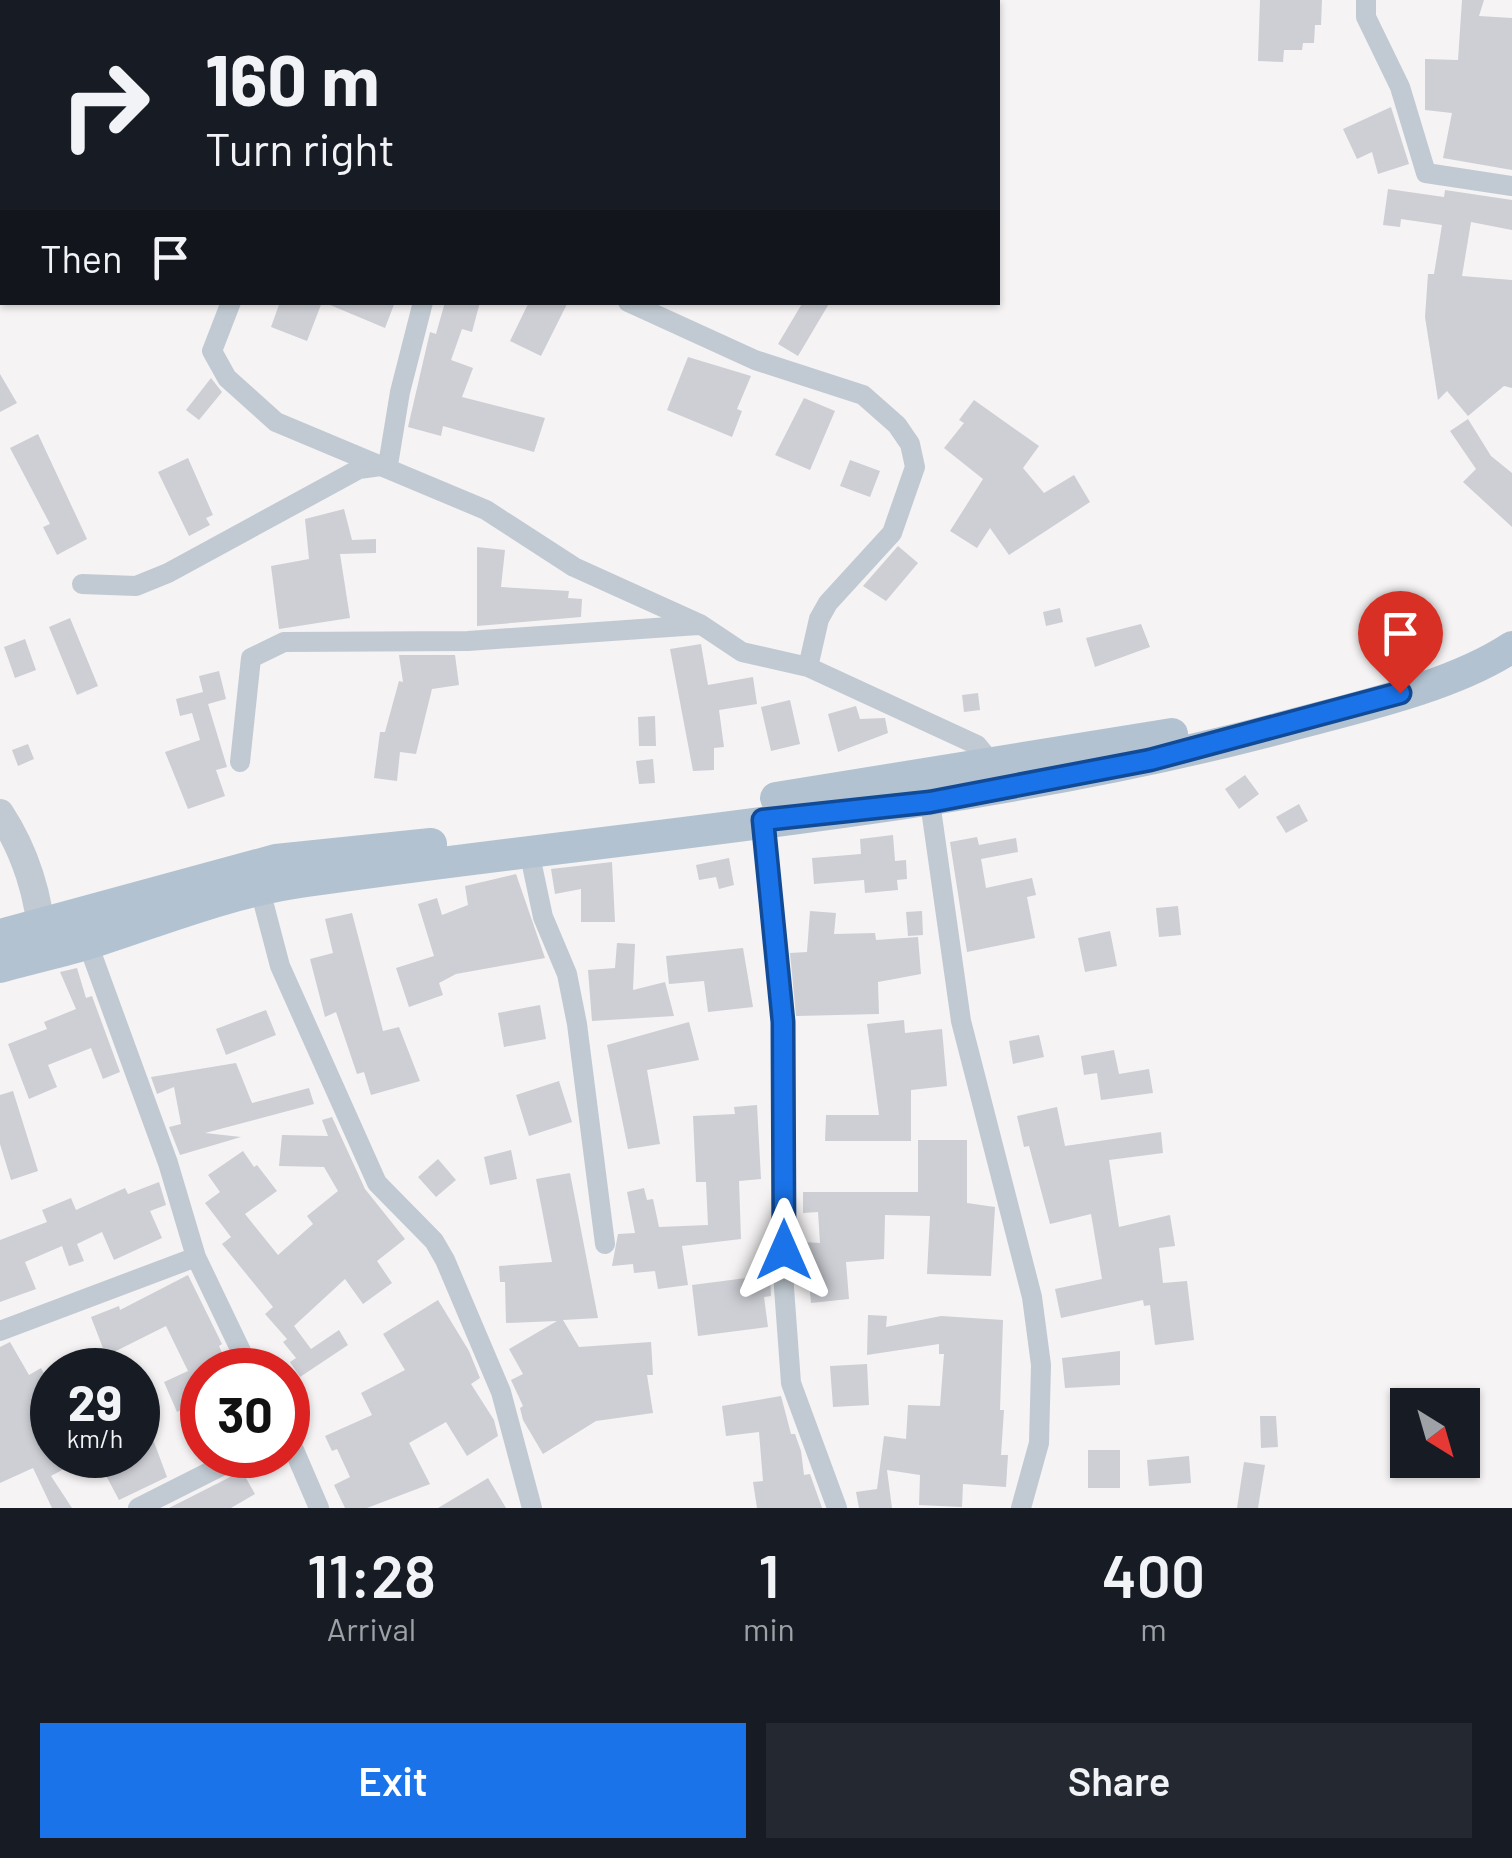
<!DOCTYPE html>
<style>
body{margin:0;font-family:Barlow,sans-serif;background:#242831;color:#f1f3f6;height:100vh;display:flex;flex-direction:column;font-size:38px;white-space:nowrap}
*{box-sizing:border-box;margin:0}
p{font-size:32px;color:#9ea1a6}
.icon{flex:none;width:55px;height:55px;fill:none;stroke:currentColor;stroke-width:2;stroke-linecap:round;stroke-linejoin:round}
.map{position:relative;height:1508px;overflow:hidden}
.sheet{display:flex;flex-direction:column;background:#171b24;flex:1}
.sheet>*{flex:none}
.guide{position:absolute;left:0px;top:0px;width:1000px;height:305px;box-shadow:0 2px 8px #0004;background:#171b24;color:#f1f3f6;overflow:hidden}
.needle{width:65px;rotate:143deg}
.controls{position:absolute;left:1390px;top:1388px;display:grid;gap:20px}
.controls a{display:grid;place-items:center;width:90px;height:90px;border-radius:0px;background:#171b24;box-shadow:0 2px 8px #0004;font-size:50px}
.speed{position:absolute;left:30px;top:1348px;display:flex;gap:20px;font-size:50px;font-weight:700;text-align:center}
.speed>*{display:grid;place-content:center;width:130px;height:130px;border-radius:50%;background:#171b24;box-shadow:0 2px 8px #0004;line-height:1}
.speed small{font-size:25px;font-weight:400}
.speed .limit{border:15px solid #d22;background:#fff;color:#111}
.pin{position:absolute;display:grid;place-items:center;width:85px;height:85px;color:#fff;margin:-102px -42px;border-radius:50% 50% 50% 0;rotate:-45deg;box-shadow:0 0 10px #0007}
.pin .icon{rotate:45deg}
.me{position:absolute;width:110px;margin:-55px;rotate:0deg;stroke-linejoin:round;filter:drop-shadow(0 0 8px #0008)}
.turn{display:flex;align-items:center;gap:35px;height:210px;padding:0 40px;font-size:45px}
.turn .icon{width:130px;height:130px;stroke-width:2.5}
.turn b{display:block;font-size:70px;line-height:85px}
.then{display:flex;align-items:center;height:95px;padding:0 40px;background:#0003;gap:20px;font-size:38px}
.eta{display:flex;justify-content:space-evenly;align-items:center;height:170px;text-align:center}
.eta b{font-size:60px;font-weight:600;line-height:70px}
.cta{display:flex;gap:20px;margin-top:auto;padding:20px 40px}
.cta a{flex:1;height:115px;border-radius:0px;background:#1a73e8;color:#fff;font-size:40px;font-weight:600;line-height:115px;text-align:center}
.cta a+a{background:#242831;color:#f1f3f6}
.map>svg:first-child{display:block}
.building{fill:#cdcfd5}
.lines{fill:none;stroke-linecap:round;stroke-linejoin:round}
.minor{stroke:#c1cad2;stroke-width:20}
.tertiary{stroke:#c1cad2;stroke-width:28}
.primary{stroke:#b3c2d1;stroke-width:32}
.route-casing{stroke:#114b97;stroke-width:25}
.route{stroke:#1a73e8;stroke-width:18}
</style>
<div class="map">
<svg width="1512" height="1508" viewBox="0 0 1512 1508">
<rect width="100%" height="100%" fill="#f5f3f3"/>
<!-- building -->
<path class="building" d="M 1260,0 L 1322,0 L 1321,25 L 1315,25 L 1314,43 L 1303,43 L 1302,50 L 1284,50 L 1283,62 L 1258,61 Z
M 1462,0 L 1484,0 L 1479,16 L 1512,18 L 1512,170 L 1443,158 L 1452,113 L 1425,110 L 1425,59 L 1458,60 Z
M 1391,107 L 1409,164 L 1378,174 L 1372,152 L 1357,159 L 1343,129 Z
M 1388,189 L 1444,197 L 1445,190 L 1512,200 L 1512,230 L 1471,222 L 1462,276 L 1512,280 L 1512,388 L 1504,386 L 1468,416 L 1447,391 L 1438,400 L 1425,317 L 1428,274 L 1434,274 L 1442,225 L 1401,219 L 1400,227 L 1383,225 Z
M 280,302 L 322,302 L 307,341 L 271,327 Z
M 323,302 L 395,302 L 385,328 Z
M 445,302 L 480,302 L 472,332 L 462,329 L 451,360 L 473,368 L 462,397 L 545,418 L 534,452 L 443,426 L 441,436 L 408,427 L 430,332 L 436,334 Z
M 529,302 L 568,302 L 541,356 L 510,341 Z
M 803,302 L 830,302 L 798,356 L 778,344 Z
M 688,357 L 751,376 L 737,409 L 742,411 L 732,437 L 667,410 Z
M 0,374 L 17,403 L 0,412 Z
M 211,378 L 222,392 L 199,420 L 186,410 Z
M 804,398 L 835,411 L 810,470 L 775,455 Z
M 974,400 L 1039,446 L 1023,468 L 1044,493 L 1074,475 L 1090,502 L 1009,555 L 990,528 L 977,548 L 950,531 L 983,479 L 944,448 L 964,423 L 959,420 Z
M 1468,419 L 1491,456 L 1512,473 L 1512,527 L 1463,482 L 1476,469 L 1450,431 Z
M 38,434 L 87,539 L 57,555 L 43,527 L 50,524 L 10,448 Z
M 188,458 L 213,515 L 206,518 L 210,525 L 189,536 L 158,472 Z
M 850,460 L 880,471 L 870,497 L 840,486 Z
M 344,509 L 352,540 L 376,539 L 376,553 L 340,554 L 350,618 L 279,629 L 271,566 L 309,559 L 305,519 Z
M 898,546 L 918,563 L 886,601 L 863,586 Z
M 477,547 L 505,550 L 501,587 L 569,591 L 568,598 L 582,599 L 581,617 L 477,626 Z
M 1060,608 L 1063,622 L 1046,626 L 1043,612 Z
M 70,618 L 98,686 L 77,695 L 49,627 Z
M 1141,624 L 1150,647 L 1095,667 L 1086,638 Z
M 25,639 L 36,670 L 15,678 L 4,647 Z
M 701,644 L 708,685 L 753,677 L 757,704 L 719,710 L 724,747 L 714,748 L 714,770 L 693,771 L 670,649 Z
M 399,655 L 455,655 L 459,685 L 432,689 L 416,754 L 400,752 L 397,781 L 374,778 L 380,732 L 385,732 L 399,681 L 403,682 Z
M 219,671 L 226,699 L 208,704 L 227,767 L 216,770 L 225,796 L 188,809 L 165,752 L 200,740 L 192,713 L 180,716 L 176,699 L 203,692 L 199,676 Z
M 978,693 L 980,710 L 964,712 L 962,695 Z
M 790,700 L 800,744 L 771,751 L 761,707 Z
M 856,706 L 860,719 L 885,718 L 888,733 L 838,752 L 828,714 Z
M 655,716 L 656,746 L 639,746 L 638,717 Z
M 28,744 L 34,759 L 18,766 L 12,750 Z
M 653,759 L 655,783 L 639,784 L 636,761 Z
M 1245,775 L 1259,794 L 1239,809 L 1225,789 Z
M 1299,804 L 1308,821 L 1286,833 L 1276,817 Z
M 893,835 L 895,861 L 906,860 L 907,879 L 897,880 L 898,890 L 865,893 L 864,880 L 814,884 L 812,858 L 861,854 L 860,839 Z
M 977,837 L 979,845 L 1016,838 L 1018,852 L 981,859 L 986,888 L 1032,878 L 1036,895 L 1027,897 L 1035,938 L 967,952 L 950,842 Z
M 729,858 L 734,885 L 719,889 L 716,877 L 699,880 L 696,865 Z
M 612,862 L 615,922 L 581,922 L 581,889 L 555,894 L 551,869 Z
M 516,874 L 545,958 L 456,974 L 439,983 L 443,995 L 409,1007 L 396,968 L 434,956 L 418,904 L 437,898 L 442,915 L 468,905 L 465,886 Z
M 1178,906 L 1181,935 L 1159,937 L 1156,908 Z
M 810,911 L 836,913 L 834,934 L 875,933 L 876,940 L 918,937 L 921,974 L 878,982 L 879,1014 L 796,1016 L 790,953 L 807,952 Z
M 922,911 L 923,935 L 908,936 L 906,912 Z
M 352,913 L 383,1031 L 399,1027 L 420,1081 L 371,1095 L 364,1072 L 357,1074 L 336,1012 L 325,1017 L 310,959 L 333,953 L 325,919 Z
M 1110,931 L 1117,966 L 1085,972 L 1078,938 Z
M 617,943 L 635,944 L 633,990 L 665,982 L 674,1016 L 592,1021 L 588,970 L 615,968 Z
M 743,948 L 753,1007 L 708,1012 L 704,981 L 669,984 L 666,956 Z
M 77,968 L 86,998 L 92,996 L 120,1072 L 103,1079 L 91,1048 L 48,1065 L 57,1087 L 29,1099 L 8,1044 L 47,1029 L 44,1022 L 76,1009 L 60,972 Z
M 540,1005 L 546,1039 L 504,1047 L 498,1013 Z
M 266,1010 L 276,1035 L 226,1055 L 216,1029 Z
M 904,1020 L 905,1033 L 942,1029 L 947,1086 L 911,1090 L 911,1141 L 825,1141 L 826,1115 L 879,1115 L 867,1024 Z
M 689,1022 L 699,1060 L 647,1070 L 660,1144 L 628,1149 L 607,1045 Z
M 1039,1035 L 1044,1057 L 1013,1064 L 1009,1041 Z
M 1114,1050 L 1119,1074 L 1149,1069 L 1153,1093 L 1101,1100 L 1097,1073 L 1084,1075 L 1081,1056 Z
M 236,1063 L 252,1103 L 309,1088 L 314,1104 L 205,1133 L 241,1137 L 180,1155 L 169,1127 L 181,1124 L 174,1087 L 157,1094 L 151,1077 Z
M 559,1081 L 572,1122 L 529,1136 L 516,1095 Z
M 13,1091 L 38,1171 L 11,1180 L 0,1144 L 0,1095 Z
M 757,1105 L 761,1179 L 739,1181 L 741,1239 L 682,1246 L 688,1285 L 658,1289 L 655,1271 L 634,1273 L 633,1264 L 612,1266 L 618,1234 L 635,1233 L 627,1192 L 644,1188 L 647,1200 L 653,1199 L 659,1227 L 708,1225 L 706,1182 L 696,1182 L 693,1116 L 735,1114 L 734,1107 Z
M 1057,1107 L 1065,1146 L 1161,1132 L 1163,1153 L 1109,1160 L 1119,1227 L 1170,1215 L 1175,1246 L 1159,1248 L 1163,1283 L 1187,1281 L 1194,1340 L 1155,1345 L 1150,1305 L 1144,1306 L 1143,1300 L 1061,1318 L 1055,1289 L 1102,1279 L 1091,1214 L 1050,1224 L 1029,1146 L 1024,1147 L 1017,1116 Z
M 332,1117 L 365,1189 L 405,1239 L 377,1261 L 392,1283 L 363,1304 L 345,1279 L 294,1326 L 311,1349 L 339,1330 L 348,1345 L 300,1377 L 290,1362 L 296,1358 L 283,1342 L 287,1339 L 265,1314 L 273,1307 L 222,1244 L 231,1237 L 205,1203 L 220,1192 L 208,1175 L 243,1151 L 254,1167 L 257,1165 L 277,1191 L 245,1214 L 278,1255 L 313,1224 L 307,1216 L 338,1191 L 324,1167 L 279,1166 L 282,1135 L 328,1136 L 322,1120 Z
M 918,1140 L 967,1140 L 967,1203 L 995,1207 L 991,1276 L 927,1274 L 930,1216 L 885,1215 L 884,1259 L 846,1262 L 849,1299 L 811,1303 L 807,1262 L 801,1262 L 801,1242 L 820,1243 L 818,1212 L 803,1213 L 803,1192 L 918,1192 Z
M 511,1150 L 517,1179 L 490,1185 L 484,1157 Z
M 438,1159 L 456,1180 L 436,1197 L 418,1177 Z
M 570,1173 L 598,1318 L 563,1320 L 579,1347 L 651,1342 L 653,1375 L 647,1375 L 653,1413 L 596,1421 L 543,1454 L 523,1420 L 520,1408 L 523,1406 L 511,1380 L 523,1374 L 509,1349 L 557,1321 L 506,1323 L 505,1282 L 500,1282 L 499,1266 L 552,1262 L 536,1179 Z
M 159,1182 L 166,1205 L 150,1211 L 162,1238 L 114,1260 L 102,1232 L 77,1244 L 84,1261 L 69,1266 L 62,1246 L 25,1262 L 36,1289 L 0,1302 L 0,1240 L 47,1222 L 42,1210 L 71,1198 L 76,1210 L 125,1188 L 128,1194 Z
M 188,1275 L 222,1344 L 219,1346 L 230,1370 L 202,1370 L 202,1400 L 177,1412 L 164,1382 L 188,1371 L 166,1326 L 106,1356 L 91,1317 L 119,1306 L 120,1310 Z
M 770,1275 L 771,1296 L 764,1297 L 768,1327 L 698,1336 L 692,1285 Z
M 438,1300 L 469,1351 L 480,1378 L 471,1384 L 494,1420 L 498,1436 L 467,1456 L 446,1422 L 409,1443 L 430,1484 L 367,1508 L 345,1508 L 334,1485 L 350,1477 L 337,1449 L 332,1451 L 325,1436 L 372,1415 L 361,1393 L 405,1370 L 383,1334 Z
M 868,1315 L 887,1316 L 886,1327 L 941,1316 L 1003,1320 L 1000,1410 L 1004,1410 L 1001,1455 L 1008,1455 L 1006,1487 L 963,1484 L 962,1507 L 919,1505 L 920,1475 L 887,1470 L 892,1508 L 859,1508 L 856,1492 L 877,1489 L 884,1436 L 906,1439 L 908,1405 L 940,1406 L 944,1354 L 939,1354 L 939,1344 L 867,1355 Z
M 10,1342 L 29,1375 L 41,1368 L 52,1388 L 52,1455 L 89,1455 L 51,1476 L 72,1508 L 52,1508 L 33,1468 L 0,1483 L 0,1347 Z
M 1120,1351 L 1120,1385 L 1065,1388 L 1062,1358 Z
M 867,1364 L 869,1405 L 833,1407 L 830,1366 Z
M 781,1396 L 791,1434 L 795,1434 L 801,1451 L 804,1475 L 810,1474 L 822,1508 L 757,1508 L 753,1482 L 763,1481 L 759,1432 L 726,1436 L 722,1406 Z
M 138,1399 L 167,1477 L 119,1500 L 95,1455 L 138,1455 Z
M 1260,1416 L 1276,1416 L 1278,1447 L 1261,1448 Z
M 1088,1450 L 1120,1450 L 1120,1488 L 1088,1488 Z
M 1189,1456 L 1191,1483 L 1149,1486 L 1147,1460 Z
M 1244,1462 L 1265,1465 L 1258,1508 L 1237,1508 Z
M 242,1471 L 255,1494 L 231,1508 L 169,1508 Z
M 488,1478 L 506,1508 L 438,1508 Z"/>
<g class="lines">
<!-- minor -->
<path class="minor" d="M 1366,0 L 1366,17 L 1400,87 L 1426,173 L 1512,186
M 289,2 L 290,0
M 475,2 L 475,0
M 0,14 L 1,15
M 231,302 L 212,351 L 227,378 L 276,422 L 486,510 L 574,567 L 700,624 L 742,652 L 808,667 L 977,745 L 991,762
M 628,302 L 755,360 L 863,395 L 897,425 L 910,444 L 915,467 L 892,533 L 828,603 L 819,619 L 808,667
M 82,584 L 136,586 L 168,573 L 359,469 L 388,465 L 400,392 L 423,302
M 240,762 L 251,658 L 284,642 L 468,641 L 698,625
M 930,802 L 961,1021 L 1032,1297 L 1041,1365 L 1039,1443 L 1021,1508
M 763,820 L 783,1022 L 784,1288 L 791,1383 L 837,1508
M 529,851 L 543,917 L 567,974 L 577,1024 L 605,1244
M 260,890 L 280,966 L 377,1183 L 434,1241 L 445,1260 L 501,1392 L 532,1508
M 88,944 L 168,1163 L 196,1257 L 250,1370
M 0,1331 L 196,1257
M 288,1436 L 319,1508
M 138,1508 L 243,1455"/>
<!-- tertiary -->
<path class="tertiary" d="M 0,813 C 25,851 40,897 42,943"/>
<!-- primary -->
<path class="primary" d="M 776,798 L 1172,734
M 0,935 L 276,860 L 431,844
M 0,967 C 30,958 61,952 90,943 C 162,920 232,891 307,881 C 634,834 965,812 1284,727 C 1354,708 1452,687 1512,647"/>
</g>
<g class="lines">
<!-- route casing -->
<g class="route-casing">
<path id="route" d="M 784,1250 L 783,1022 L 763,820 L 930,802 L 1150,760 L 1400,693"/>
</g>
<!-- route -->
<use href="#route" class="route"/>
</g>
</svg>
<div class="controls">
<a><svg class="needle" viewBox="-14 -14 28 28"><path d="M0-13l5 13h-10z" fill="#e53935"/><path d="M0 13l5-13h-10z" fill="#9ea1a6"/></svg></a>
</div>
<div class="speed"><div>29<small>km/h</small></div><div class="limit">30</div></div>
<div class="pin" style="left:1400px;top:693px;background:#d93025"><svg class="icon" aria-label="arrive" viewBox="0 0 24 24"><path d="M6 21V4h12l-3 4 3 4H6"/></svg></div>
<svg class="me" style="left:784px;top:1250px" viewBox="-20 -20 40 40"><path d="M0-17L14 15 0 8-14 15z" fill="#1a73e8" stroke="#fff" stroke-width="4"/></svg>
<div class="guide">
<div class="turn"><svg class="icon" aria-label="right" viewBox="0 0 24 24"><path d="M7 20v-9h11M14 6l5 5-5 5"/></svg><div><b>160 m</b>Turn right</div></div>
<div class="then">Then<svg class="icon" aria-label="arrive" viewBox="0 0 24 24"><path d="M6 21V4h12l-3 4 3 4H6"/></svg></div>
</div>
</div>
<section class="sheet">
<div class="eta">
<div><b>11:28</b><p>Arrival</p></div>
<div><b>1</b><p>min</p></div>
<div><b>400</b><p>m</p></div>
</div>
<div class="cta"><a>Exit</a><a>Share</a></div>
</section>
